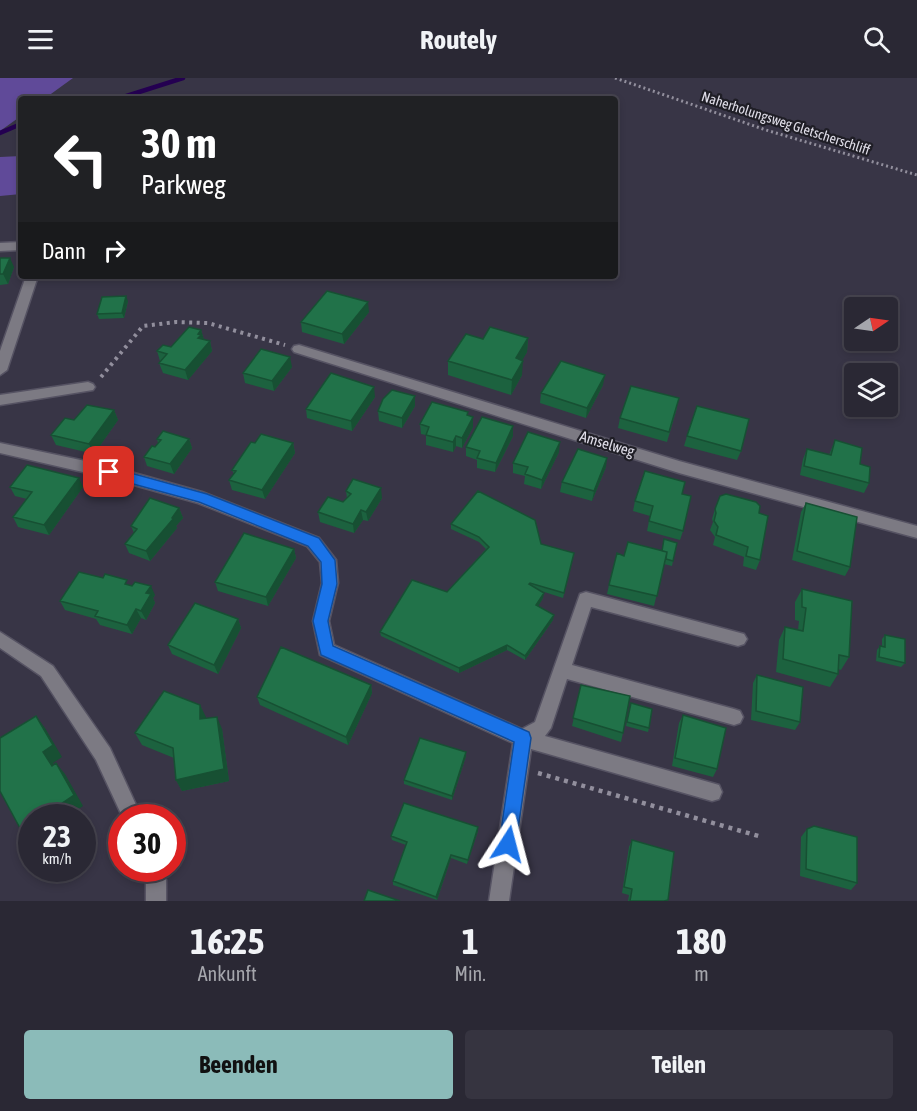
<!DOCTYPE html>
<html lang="de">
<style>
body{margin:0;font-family:"Asap Condensed",sans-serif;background:#363440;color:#f1f3f6;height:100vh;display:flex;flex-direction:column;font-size:22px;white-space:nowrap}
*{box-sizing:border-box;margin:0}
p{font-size:20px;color:#a5a6ac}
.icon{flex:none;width:33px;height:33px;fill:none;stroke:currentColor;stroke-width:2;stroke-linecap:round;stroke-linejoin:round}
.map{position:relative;height:823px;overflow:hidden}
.panel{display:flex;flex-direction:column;background:#2a2834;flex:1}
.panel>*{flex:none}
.banner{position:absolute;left:18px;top:18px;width:600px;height:183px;border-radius:6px;box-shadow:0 3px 9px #0003,0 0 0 2px #46444f;background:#202124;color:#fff;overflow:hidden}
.needle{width:39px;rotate:77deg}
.tools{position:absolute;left:844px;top:219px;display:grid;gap:12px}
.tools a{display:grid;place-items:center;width:54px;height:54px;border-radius:6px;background:#2a2834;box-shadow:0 3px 9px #0003,0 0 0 2px #46444f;font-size:30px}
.speed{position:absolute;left:18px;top:726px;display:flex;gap:12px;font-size:30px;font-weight:700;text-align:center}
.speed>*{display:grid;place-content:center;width:78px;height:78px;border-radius:50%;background:#2a2834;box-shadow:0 3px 9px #0003,0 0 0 2px #46444f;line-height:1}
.speed small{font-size:15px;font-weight:400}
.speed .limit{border:9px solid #d22;background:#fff;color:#111}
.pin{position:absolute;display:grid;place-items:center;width:51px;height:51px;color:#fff;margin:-26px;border-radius:12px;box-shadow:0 3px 9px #0006}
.me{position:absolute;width:66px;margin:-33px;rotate:9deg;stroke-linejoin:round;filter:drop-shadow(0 0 4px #0008)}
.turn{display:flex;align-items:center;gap:21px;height:126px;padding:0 24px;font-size:27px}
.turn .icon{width:78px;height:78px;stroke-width:2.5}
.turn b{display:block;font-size:42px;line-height:51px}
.then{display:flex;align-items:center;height:57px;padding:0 24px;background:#0003;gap:12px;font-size:22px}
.eta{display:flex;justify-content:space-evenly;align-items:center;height:102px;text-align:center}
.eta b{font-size:36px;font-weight:700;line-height:42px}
.button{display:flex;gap:12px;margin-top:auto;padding:12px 24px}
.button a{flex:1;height:69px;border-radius:6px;background:#8bbbb9;color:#111;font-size:24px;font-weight:700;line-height:69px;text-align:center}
.button a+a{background:#363440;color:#f1f3f6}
header{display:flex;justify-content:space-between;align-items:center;height:78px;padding:0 24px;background:#2a2834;font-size:27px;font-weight:700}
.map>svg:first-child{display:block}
.green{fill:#604a99}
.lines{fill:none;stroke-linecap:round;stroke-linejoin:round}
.stream{stroke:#240051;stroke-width:4.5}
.minor-casing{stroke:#565363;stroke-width:3}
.path-far2{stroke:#928f9d;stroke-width:3;stroke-dasharray:2 3;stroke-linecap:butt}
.path-far1{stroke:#928f9d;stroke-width:4;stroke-dasharray:3 4.5;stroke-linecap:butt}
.path{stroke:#928f9d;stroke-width:4.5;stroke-dasharray:4 5;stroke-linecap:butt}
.minor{fill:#7c7a83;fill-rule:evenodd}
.wall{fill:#1c623f}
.shaded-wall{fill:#175033}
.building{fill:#217249;stroke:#175033;stroke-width:1.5}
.route{fill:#1a73e8;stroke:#114b97;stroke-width:1.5}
.labels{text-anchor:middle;stroke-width:4.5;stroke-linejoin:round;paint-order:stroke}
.far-street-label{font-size:14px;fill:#e0dee9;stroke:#1f1e26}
.street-label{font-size:15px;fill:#e0dee9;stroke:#1f1e26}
</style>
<header><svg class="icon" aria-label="menu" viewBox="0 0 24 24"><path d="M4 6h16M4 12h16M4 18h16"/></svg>Routely<svg class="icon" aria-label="search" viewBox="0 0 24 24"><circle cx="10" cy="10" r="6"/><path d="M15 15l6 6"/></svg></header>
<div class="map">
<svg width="917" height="823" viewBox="0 0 917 823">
<rect width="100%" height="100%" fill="#383546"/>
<!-- green -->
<path class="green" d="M 0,0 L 73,0 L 44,21 L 21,21 L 21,38 L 0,53 Z
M 21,78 L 21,116 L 0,118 L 0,79 Z"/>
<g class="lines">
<!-- stream -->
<path class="stream" d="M 117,21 L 183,0
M 0,55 L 21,46"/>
<!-- minor casing -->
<g class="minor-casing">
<path id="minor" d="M 21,164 L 21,172 L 0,173 L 0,165 Z
M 26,198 L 38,198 L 7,292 L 0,297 L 0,273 Z
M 299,267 L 679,383 L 917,448 L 917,460 L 679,395 L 294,274 L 292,271 L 294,268 Z
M 88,304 L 93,306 L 95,309 L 93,312 L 0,327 L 0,317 Z
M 0,365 L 109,388 L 202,414 L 319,460 L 336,482 L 338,505 L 329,543 L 334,567 L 522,651 L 535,644 L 580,516 L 586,514 L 744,556 L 747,561 L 744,566 L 738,568 L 591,529 L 572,587 L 734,631 L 740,633 L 743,639 L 740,645 L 734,647 L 567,601 L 551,650 L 545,658 L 712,705 L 719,707 L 722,714 L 719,721 L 712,723 L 531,671 L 509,823 L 489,823 L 513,665 L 320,577 L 313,543 L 322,505 L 320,484 L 307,468 L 198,425 L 109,400 L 0,375 Z
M 0,554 L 53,588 L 110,670 L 142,740 L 123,740 L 96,682 L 41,598 L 0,570 Z
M 141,790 L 161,790 L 166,802 L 166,823 L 146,823 L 146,802 Z"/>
</g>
<!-- path-far2 -->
<path class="path-far2" d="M 615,0 L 766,52 L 917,97"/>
<!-- path-far1 -->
<path class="path-far1" d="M 101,299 L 143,248 L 176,244 L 208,245 L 285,267"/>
<!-- path -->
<path class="path" d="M 538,695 L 762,759"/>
<!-- minor -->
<use href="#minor" class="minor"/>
</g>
<!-- wall -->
<path class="wall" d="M 0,180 L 14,189 L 8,206 L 0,207 Z
M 103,198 L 132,198 L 131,201 L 105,202 Z
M 128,223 L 124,240 L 99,241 L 97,236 Z
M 369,234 L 344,266 L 302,254 L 301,244 Z
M 201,252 L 204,262 L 210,263 L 212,273 L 188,302 L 163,295 L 159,285 L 161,284 L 160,283 L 157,273 L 171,269 Z
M 528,260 L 527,274 L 522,282 L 522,297 L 511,317 L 448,297 L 448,283 L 483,261 Z
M 292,289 L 274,313 L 245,305 L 243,295 Z
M 603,307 L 586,340 L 540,325 L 541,315 Z
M 375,319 L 352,353 L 307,340 L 306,331 Z
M 415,328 L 402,350 L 379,343 L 378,333 Z
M 677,330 L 667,364 L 618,350 L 620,340 Z
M 114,332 L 118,342 L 94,376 L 56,367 L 51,357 L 74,342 Z
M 468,337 L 473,339 L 473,349 L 462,370 L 456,368 L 453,374 L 426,367 L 426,357 L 421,356 L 420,346 Z
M 513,348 L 513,358 L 495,394 L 477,390 L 477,382 L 466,378 L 466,369 Z
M 687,358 L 741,373 L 737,382 L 684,368 Z
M 157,361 L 189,361 L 192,370 L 174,396 L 147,388 L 144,379 L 155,369 L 158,365 Z
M 835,362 L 860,386 L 869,405 L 864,415 L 800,397 L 803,381 L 807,371 L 829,377 Z
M 293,365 L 295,375 L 265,421 L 232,412 L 229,402 L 234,396 L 232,392 Z
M 559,374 L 541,411 L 524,406 L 525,398 L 513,395 L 513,385 Z
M 606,389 L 592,423 L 560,414 L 562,404 Z
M 10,409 L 83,409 L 49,457 L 18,449 L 13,439 L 27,421 L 15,418 Z
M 346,413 L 382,420 L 368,443 L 363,442 L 354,455 L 320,444 L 318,434 L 343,424 L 347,420 Z
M 682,416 L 683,453 L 680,462 L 647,453 L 650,438 L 633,433 L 635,423 Z
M 806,425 L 850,489 L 845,498 L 792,482 L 801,434 Z
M 179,430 L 183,440 L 176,448 L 177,450 L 150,483 L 129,475 L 125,466 L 134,455 L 131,448 Z
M 715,431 L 759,435 L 760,482 L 756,492 L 743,488 L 744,479 L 713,467 L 715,459 L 710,452 L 713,444 L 712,441 Z
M 451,446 L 541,466 L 573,480 L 563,520 L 538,512 L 543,520 L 538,528 L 553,542 L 525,582 L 507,572 L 459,595 L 381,558 L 380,554 L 447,514 L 486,471 L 479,464 L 451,451 Z
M 628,464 L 673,483 L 672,488 L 664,486 L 654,528 L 607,516 L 609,507 L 624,478 Z
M 294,471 L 296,480 L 268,528 L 218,513 L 215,504 Z
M 130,507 L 155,517 L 153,520 L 155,525 L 146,542 L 141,540 L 132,556 L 100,547 L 96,541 L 65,532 L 60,523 Z
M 802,511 L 849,579 L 841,592 L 838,591 L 838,596 L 830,609 L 776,594 L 779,562 L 785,549 L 798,552 L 799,543 L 795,542 L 795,524 Z
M 238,541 L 241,550 L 218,596 L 172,576 L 168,567 Z
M 885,557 L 905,585 L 901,589 L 876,583 L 877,572 L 880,568 L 882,568 L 882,561 Z
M 757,597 L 800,644 L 795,652 L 751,642 L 753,605 Z
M 371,607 L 372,615 L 348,667 L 260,627 L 257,619 Z
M 581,607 L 623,655 L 621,664 L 572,648 Z
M 631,625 L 649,650 L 648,654 L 626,648 Z
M 200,627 L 206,641 L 222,651 L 229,703 L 182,713 L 176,702 L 174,680 L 142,667 L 135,655 Z
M 683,637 L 717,691 L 713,699 L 672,688 L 679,645 Z
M 466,678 L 452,722 L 404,706 L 404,702 Z
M 807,751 L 857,805 L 851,812 L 800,798 L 801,759 Z
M 478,753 L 467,786 L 451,780 L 437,822 L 393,807 L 393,803 L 406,767 L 392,762 L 391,758 Z
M 632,762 L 668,822 L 668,823 L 628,823 L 629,817 L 622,815 L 629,769 Z"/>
<!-- shaded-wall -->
<path class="shaded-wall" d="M 10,180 L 14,189 L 8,206 L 3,196 Z
M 126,218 L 128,223 L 124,240 L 122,235 Z
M 368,224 L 369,234 L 344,266 L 342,256 Z
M 201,252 L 204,262 L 201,270 L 198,256 Z
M 528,260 L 527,274 L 515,295 L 516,280 Z
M 210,263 L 212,273 L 188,302 L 185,292 Z
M 290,279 L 292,289 L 274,313 L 272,303 Z
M 523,283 L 522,297 L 511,317 L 512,302 Z
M 605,297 L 603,307 L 586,340 L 587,330 Z
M 374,309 L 375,319 L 352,353 L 351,343 Z
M 415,318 L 415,328 L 402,350 L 402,340 Z
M 114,332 L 118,342 L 94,376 L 89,366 Z
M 473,339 L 473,349 L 462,370 L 462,360 Z
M 513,348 L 513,358 L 495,394 L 496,385 Z
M 456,358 L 456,368 L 453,374 L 453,364 Z
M 189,361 L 192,370 L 174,396 L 170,386 Z
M 560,364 L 559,374 L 541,411 L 542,402 Z
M 293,365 L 295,375 L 265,421 L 262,412 Z
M 607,380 L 606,389 L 592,423 L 594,413 Z
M 79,400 L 83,409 L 49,457 L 44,447 Z
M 381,410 L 382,420 L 368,443 L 366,434 Z
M 179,430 L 183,440 L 176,448 L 177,450 L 150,483 L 146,473 Z
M 361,432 L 363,442 L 354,455 L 353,446 Z
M 294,471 L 296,480 L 268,528 L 266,519 Z
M 151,508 L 155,517 L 153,520 L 155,525 L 146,542 L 141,533 L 146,515 Z
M 544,515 L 543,520 L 536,532 L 536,527 Z
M 136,531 L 141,540 L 132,556 L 127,547 Z
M 554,537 L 553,542 L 525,582 L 525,578 Z
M 238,541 L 241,550 L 218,596 L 214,587 Z
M 507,567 L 507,572 L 459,595 L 459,590 Z
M 371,607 L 372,615 L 348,667 L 346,659 Z
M 200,627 L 206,639 L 205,653 L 200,641 Z
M 36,638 L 45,650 L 62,679 L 53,685 L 61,699 L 52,688 L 43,674 Z
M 217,639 L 222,651 L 229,703 L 182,713 L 176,702 Z
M 466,674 L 466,678 L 452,722 L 452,718 Z
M 56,685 L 65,696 L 83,728 L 65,740 L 40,740 Z
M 32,745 L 32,762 L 31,763 L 21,752 Z
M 478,749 L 478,753 L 467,786 L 468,782 Z
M 451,777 L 451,780 L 437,822 L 436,819 Z"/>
<!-- building -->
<path class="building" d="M 0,180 L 10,180 L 3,196 L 0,196 Z
M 327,213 L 368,224 L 342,256 L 301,244 Z
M 126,218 L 122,235 L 97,236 L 102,219 Z
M 189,249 L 201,252 L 198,256 L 201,257 L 198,260 L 210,263 L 185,292 L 159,285 L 167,276 L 157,273 L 163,267 L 171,269 Z
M 490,249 L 528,260 L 516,280 L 523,283 L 512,302 L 448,283 L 466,256 L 483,261 Z
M 261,271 L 290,279 L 272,303 L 243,295 Z
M 561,283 L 605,297 L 587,330 L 541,315 Z
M 331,295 L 374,309 L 351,343 L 306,331 Z
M 631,308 L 679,320 L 669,354 L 620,340 Z
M 392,312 L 415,318 L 402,340 L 378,333 L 383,321 Z
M 432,324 L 468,334 L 467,337 L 473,339 L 462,360 L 456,358 L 453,364 L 426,357 L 429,349 L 420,346 Z
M 87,327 L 114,332 L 89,366 L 51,357 L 65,340 L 74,342 Z
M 697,328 L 749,341 L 741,373 L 687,358 Z
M 482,339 L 513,348 L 496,385 L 477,380 L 480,373 L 466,369 Z
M 163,353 L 189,361 L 170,386 L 144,379 L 152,368 L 155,369 L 161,362 L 157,361 Z
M 528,354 L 560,364 L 542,402 L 525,396 L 528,389 L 513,385 Z
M 261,356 L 293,365 L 262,412 L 229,402 L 236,393 L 232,392 L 251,364 L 255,365 Z
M 835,362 L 862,370 L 860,386 L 870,389 L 869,405 L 804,388 L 807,371 L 831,377 Z
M 578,371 L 607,380 L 594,413 L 562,404 Z
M 27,387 L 79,400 L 44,447 L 13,439 L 32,414 L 10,409 Z
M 645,393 L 685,404 L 682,416 L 691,418 L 683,453 L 649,443 L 653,428 L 635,423 Z
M 353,401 L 381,410 L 366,434 L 361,432 L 353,446 L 318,434 L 328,419 L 343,424 L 351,416 L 346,413 Z
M 478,413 L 535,442 L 541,466 L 574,475 L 564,515 L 530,505 L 529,506 L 544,515 L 536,527 L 554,537 L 525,578 L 507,567 L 459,590 L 380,554 L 412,502 L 447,514 L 489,469 L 479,459 L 451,446 Z
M 726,416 L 756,424 L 760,428 L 759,435 L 768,438 L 760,482 L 746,478 L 748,469 L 716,457 L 718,449 L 714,443 L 716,435 L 715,431 L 720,418 Z
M 150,420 L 179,430 L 172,440 L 173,441 L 146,473 L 125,466 L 137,451 L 131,448 Z
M 806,425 L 857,439 L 850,489 L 797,473 Z
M 244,455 L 294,471 L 266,519 L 215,504 Z
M 664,461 L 677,465 L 673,483 L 666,481 L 667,474 L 662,473 Z
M 628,464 L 667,474 L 657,518 L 609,507 L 617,475 L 624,478 Z
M 79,494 L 103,500 L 105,496 L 127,502 L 125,506 L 132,508 L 135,504 L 151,508 L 146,515 L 151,516 L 141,533 L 136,531 L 127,547 L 95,538 L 98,533 L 60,523 Z
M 802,511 L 852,523 L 849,579 L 839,577 L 838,596 L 783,581 L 785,549 L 803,553 L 806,530 L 802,529 Z
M 195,525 L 238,541 L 214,587 L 168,567 Z
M 885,557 L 905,561 L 905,585 L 879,579 L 880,568 L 885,569 Z
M 281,569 L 371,607 L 346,659 L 257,619 Z
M 757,597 L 803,609 L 800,644 L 756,633 Z
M 581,607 L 630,618 L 623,655 L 573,640 Z
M 164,613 L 200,627 L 200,641 L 217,639 L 224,691 L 176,702 L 173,670 L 135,655 Z
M 631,625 L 652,631 L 649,650 L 627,644 Z
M 683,637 L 726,650 L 717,691 L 675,680 Z
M 36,638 L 53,667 L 43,674 L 52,688 L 56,685 L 74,717 L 40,740 L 32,740 L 32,745 L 21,752 L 0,713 L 0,660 Z
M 420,660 L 466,674 L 452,718 L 404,702 Z
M 404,725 L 478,749 L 468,782 L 451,777 L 436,819 L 393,803 L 407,764 L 391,758 Z
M 814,748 L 857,759 L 857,805 L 806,791 L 807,751 Z
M 632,762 L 674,774 L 668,822 L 664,823 L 630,823 L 632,811 L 624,809 Z
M 368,812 L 400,823 L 364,823 Z"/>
<!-- route -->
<path class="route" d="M 109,389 L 207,416 L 319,460 L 335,482 L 337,506 L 328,543 L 333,568 L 529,654 L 531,660 L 515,773 L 508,775 L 502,773 L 499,766 L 514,664 L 321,577 L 313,543 L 322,506 L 321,484 L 308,468 L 199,424 L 104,398 L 102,394 L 104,391 Z"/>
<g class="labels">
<!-- far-street labels -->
<g class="far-street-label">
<text transform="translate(786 45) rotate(18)" y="5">Naherholungsweg Gletscherschliff</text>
</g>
<!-- street labels -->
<g class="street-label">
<text transform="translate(607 366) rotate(17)" y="5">Amselweg</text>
</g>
</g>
</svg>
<div class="tools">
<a><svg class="needle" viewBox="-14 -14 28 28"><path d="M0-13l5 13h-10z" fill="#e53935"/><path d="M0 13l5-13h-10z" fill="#a5a6ac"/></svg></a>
<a><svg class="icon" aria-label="layers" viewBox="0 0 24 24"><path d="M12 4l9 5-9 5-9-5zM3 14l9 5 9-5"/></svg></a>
</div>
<div class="speed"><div>23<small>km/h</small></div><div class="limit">30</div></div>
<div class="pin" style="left:109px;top:394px;background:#d93025"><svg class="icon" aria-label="arrive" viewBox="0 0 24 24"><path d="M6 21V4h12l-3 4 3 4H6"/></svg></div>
<svg class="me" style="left:508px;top:766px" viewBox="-20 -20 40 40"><path d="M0-17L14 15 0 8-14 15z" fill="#1a73e8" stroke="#fff" stroke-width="4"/></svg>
<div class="banner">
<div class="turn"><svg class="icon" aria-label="left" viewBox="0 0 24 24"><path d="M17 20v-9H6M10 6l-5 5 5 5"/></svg><div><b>30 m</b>Parkweg</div></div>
<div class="then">Dann<svg class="icon" aria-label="right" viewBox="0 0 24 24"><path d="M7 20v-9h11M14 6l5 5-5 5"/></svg></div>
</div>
</div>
<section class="panel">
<div class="eta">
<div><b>16:25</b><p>Ankunft</p></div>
<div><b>1</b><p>Min.</p></div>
<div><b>180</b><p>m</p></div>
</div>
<div class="button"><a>Beenden</a><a>Teilen</a></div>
</section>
